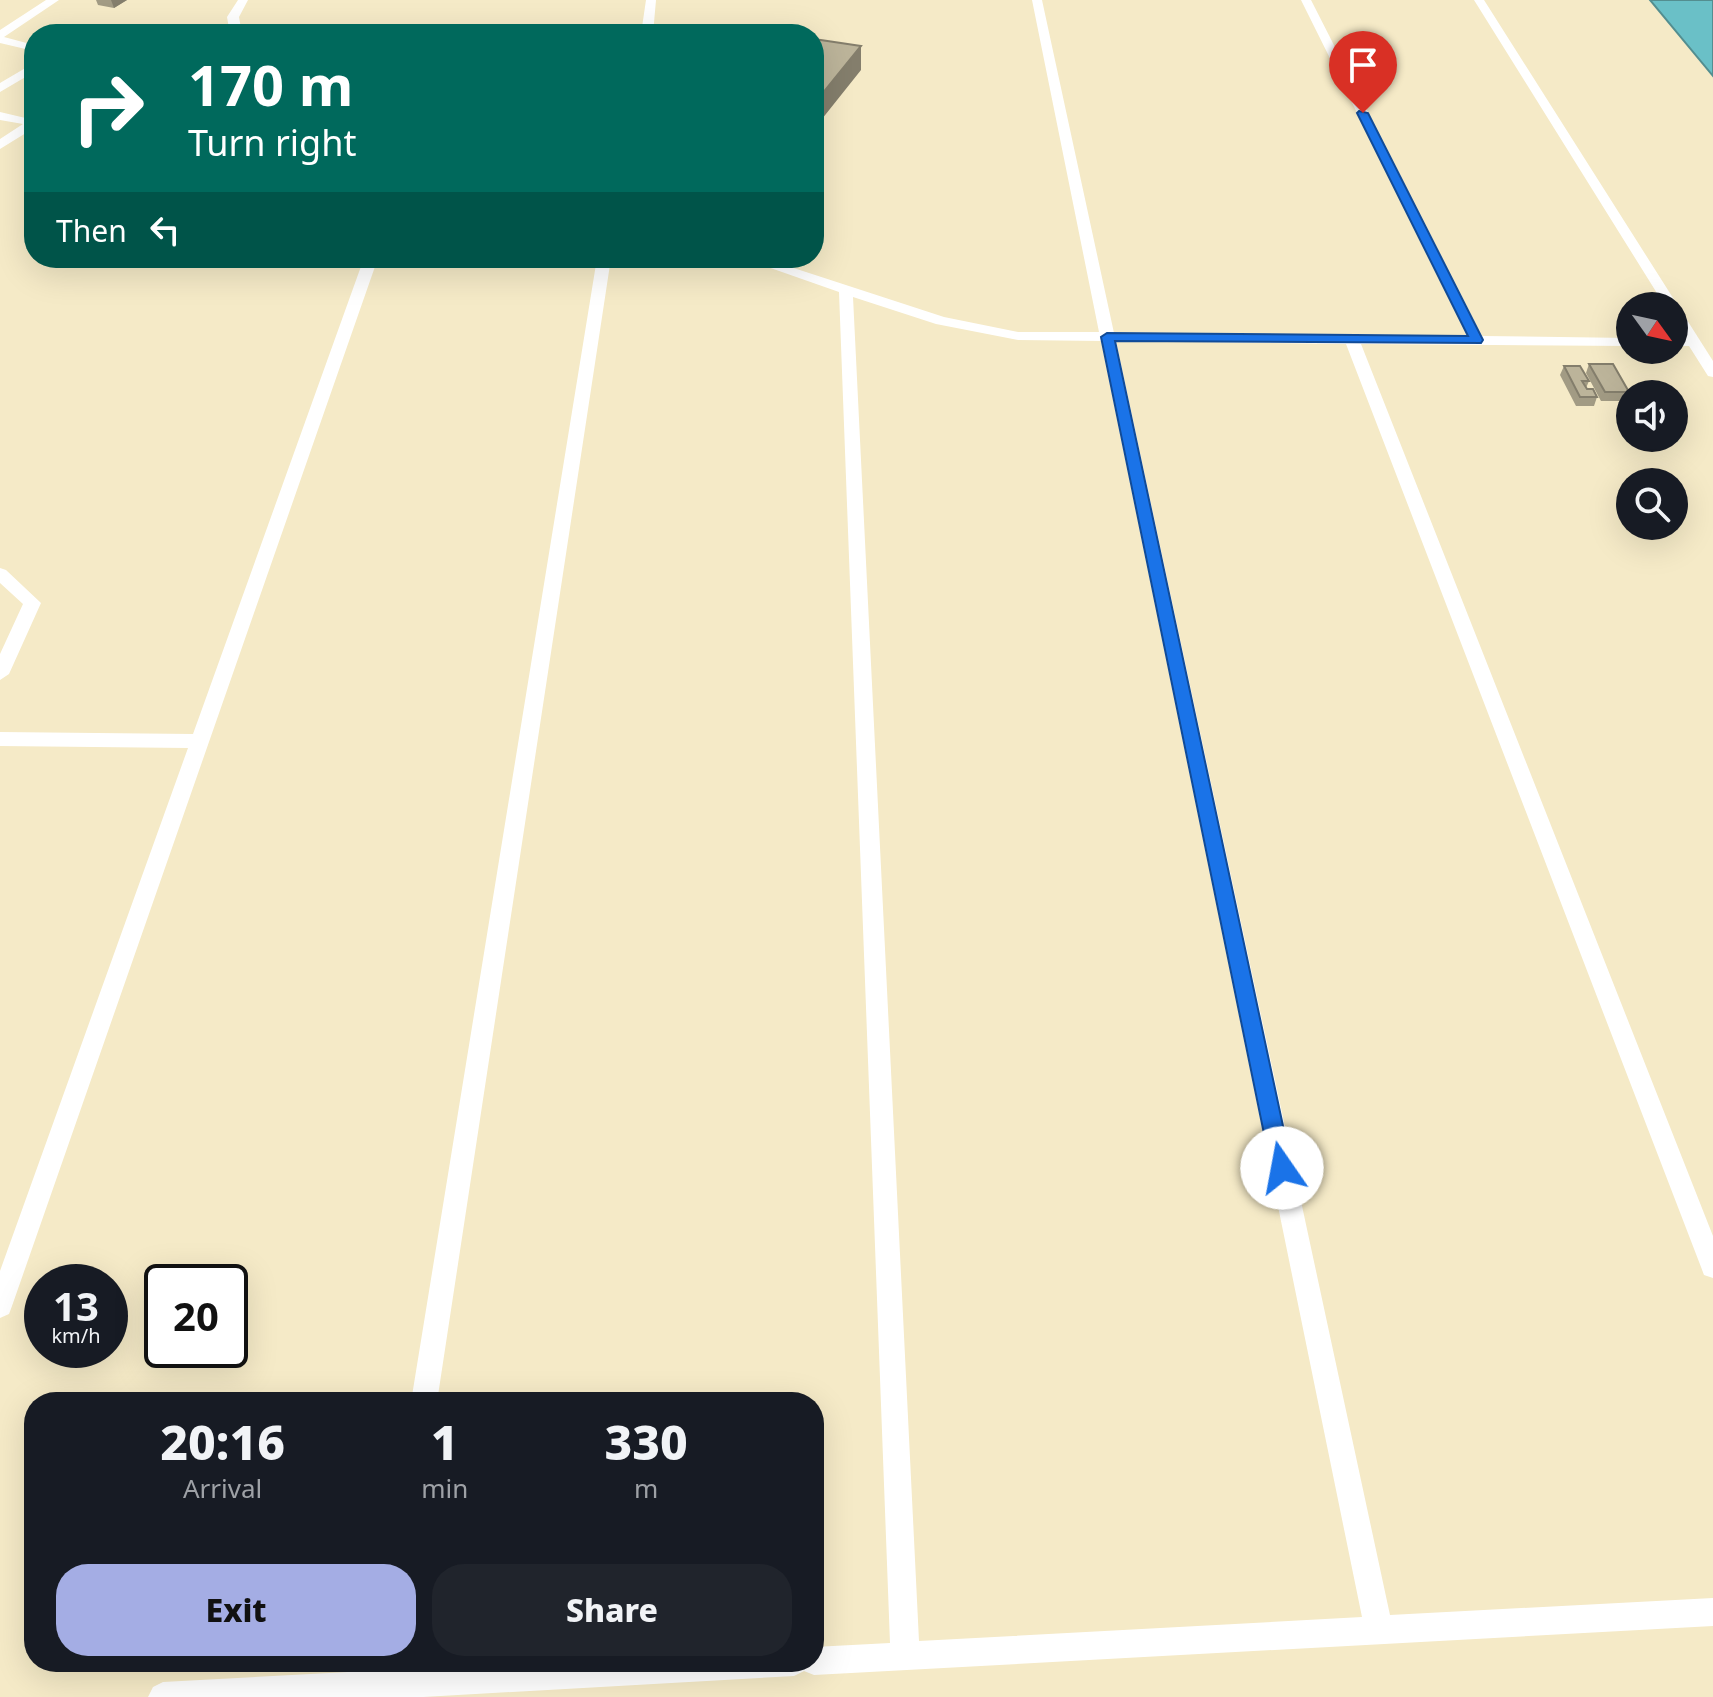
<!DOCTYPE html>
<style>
body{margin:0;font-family:"Noto Sans",sans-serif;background:#20242c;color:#f1f3f6;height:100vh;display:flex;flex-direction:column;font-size:30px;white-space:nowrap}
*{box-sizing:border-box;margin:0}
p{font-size:26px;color:#9ea1a6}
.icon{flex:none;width:44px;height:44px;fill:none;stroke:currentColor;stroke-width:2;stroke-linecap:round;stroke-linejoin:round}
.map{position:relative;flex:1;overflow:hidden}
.drawer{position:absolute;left:24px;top:1392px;width:800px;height:280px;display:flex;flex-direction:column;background:#171b24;border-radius:32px;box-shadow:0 8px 32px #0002}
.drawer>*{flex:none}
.guide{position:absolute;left:24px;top:24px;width:800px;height:244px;border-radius:32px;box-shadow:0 8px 32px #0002;background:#00695c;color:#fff;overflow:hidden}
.needle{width:52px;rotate:123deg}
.buttons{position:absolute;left:1616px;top:292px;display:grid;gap:16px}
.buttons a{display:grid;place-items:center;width:72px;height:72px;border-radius:50%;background:#171b24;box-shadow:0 8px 32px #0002;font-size:40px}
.speed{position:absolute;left:24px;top:1264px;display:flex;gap:16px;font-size:40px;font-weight:700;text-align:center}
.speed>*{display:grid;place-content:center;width:104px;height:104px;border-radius:50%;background:#171b24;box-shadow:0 8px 32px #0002;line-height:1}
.speed small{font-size:20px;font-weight:400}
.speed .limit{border:4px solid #111;border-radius:12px;background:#fff;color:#111}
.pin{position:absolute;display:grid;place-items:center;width:68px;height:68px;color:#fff;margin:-82px -34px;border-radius:50% 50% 50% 0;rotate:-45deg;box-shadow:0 0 8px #0007}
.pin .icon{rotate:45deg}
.me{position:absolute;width:88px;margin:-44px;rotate:348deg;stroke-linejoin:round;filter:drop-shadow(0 0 6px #0008)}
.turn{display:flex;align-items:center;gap:28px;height:168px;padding:0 32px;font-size:36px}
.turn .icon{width:104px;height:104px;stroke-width:2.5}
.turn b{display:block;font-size:56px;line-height:68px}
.then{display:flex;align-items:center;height:76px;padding:0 32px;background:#0003;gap:16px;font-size:30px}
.eta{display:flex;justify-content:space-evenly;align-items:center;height:136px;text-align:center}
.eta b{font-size:48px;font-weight:800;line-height:56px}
.cta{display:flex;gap:16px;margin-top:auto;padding:16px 32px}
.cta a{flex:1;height:92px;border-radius:32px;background:#a4ade4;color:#111;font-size:32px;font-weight:800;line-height:92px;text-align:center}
.cta a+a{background:#20242c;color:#f1f3f6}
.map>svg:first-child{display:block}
.built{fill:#f5eac7;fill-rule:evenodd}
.water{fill:#6ac0c7;stroke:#538e90;stroke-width:2}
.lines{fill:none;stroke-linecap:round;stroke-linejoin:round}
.lane{fill:#fff;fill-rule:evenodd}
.wall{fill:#a29b84}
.shaded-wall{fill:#847e6c}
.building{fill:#bcb49a;stroke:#847e6c;stroke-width:2}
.route{fill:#1a73e8;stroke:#114b97;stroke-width:2}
</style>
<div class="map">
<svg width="1713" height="1697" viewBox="0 0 1713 1697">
<rect width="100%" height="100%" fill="#fcf4d9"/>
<!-- built -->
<path class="built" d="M 0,0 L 1650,0 L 1713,76 L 1713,1697 L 0,1697 ZM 34,34 L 814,34 L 814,258 L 34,258 ZM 1630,306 L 1674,306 L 1674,350 L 1630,350 ZM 1630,394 L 1674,394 L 1674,438 L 1630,438 ZM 1630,482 L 1674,482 L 1674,526 L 1630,526 ZM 42,1282 L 110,1282 L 110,1350 L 42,1350 ZM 162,1282 L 230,1282 L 230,1350 L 162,1350 ZM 34,1402 L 814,1402 L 814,1662 L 34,1662 Z"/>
<!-- water -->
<path class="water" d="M 1650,0 L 1713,0 L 1713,76 Z"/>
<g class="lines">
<!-- lane -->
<path class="lane" d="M 46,0 L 59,0 L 4,37 L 34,45 L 34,51 L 0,43 L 0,30 Z
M 238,0 L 248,0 L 239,17 L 242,34 L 230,34 L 227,17 Z
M 646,0 L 656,0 L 653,34 L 641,34 Z
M 1032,0 L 1042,0 L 1114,333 L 1468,336 L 1301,0 L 1311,0 L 1482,336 L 1630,338 L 1630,346 L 1361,344 L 1713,1236 L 1713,1278 L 1704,1275 L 1701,1267 L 1346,344 L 1116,341 L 1390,1615 L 1713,1598 L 1713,1626 L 814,1675 L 804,1671 L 794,1676 L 423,1697 L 148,1697 L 153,1687 L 163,1682 L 367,1671 L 369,1662 L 397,1662 L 396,1670 L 535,1662 L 814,1662 L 814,1647 L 890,1643 L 839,292 L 742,258 L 763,258 L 944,317 L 1018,332 L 1099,332 ZM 853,297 L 936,324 L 1018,340 L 1101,341 L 1362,1617 L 919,1641 Z
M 1474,0 L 1484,0 L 1713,361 L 1713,377 L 1708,376 L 1689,346 L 1674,346 L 1674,338 L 1684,338 L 1674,322 L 1674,306 L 1665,306 Z
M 34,63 L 34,72 L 0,92 L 0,83 Z
M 0,112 L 34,120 L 34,128 L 0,149 L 0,139 L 23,124 L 0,120 Z
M 364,258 L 378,258 L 12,1306 L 9,1314 L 0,1318 L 0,1271 L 188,748 L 0,746 L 0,732 L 193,734 Z
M 597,258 L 611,258 L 437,1402 L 411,1402 Z
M 0,568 L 6,570 L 41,603 L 9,674 L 0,680 L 0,654 L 23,604 L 0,583 Z"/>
</g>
<!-- wall -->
<path class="wall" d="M 96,0 L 127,0 L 114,8 L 98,5 Z
M 1589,364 L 1629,392 L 1625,401 L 1601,401 L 1586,373 Z
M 1564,366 L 1589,381 L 1586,388 L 1597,397 L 1594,406 L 1576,406 L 1560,375 Z"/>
<!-- shaded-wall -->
<path class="shaded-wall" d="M 111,0 L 127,0 L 114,8 Z
M 861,46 L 861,70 L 814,129 L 814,104 Z"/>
<!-- building -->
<path class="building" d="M 814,39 L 861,46 L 814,104 Z
M 1589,364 L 1613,364 L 1629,392 L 1605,392 Z
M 1564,366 L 1580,366 L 1589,381 L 1582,381 L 1587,389 L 1593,389 L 1597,397 L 1580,397 Z"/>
<!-- route -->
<path class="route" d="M 1359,111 L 1368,113 L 1483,340 L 1481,343 L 1115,341 L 1292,1168 L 1289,1175 L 1282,1177 L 1274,1175 L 1271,1168 L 1101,337 L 1107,333 L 1468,336 L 1357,113 Z"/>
</svg>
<div class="buttons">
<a><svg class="needle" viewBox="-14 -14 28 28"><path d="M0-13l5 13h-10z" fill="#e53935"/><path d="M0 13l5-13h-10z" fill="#9ea1a6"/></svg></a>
<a><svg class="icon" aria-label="sound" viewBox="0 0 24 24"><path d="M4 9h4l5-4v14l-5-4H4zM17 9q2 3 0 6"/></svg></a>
<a><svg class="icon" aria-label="search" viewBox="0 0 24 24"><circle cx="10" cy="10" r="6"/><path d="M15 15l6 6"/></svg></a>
</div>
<div class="speed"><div>13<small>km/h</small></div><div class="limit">20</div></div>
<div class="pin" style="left:1363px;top:113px;background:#d93025"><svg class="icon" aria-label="arrive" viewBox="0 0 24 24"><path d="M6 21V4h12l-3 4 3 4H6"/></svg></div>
<svg class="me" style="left:1282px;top:1168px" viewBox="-20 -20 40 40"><circle r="19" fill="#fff"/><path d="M0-13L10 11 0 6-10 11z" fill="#1a73e8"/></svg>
<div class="guide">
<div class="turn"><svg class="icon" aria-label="right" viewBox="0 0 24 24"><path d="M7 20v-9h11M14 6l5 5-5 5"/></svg><div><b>170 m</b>Turn right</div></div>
<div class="then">Then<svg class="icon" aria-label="left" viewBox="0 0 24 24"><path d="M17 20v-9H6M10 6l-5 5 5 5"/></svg></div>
</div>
<section class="drawer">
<div class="eta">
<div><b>20:16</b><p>Arrival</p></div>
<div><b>1</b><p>min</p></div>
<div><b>330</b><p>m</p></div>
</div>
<div class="cta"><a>Exit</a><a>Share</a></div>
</section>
</div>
